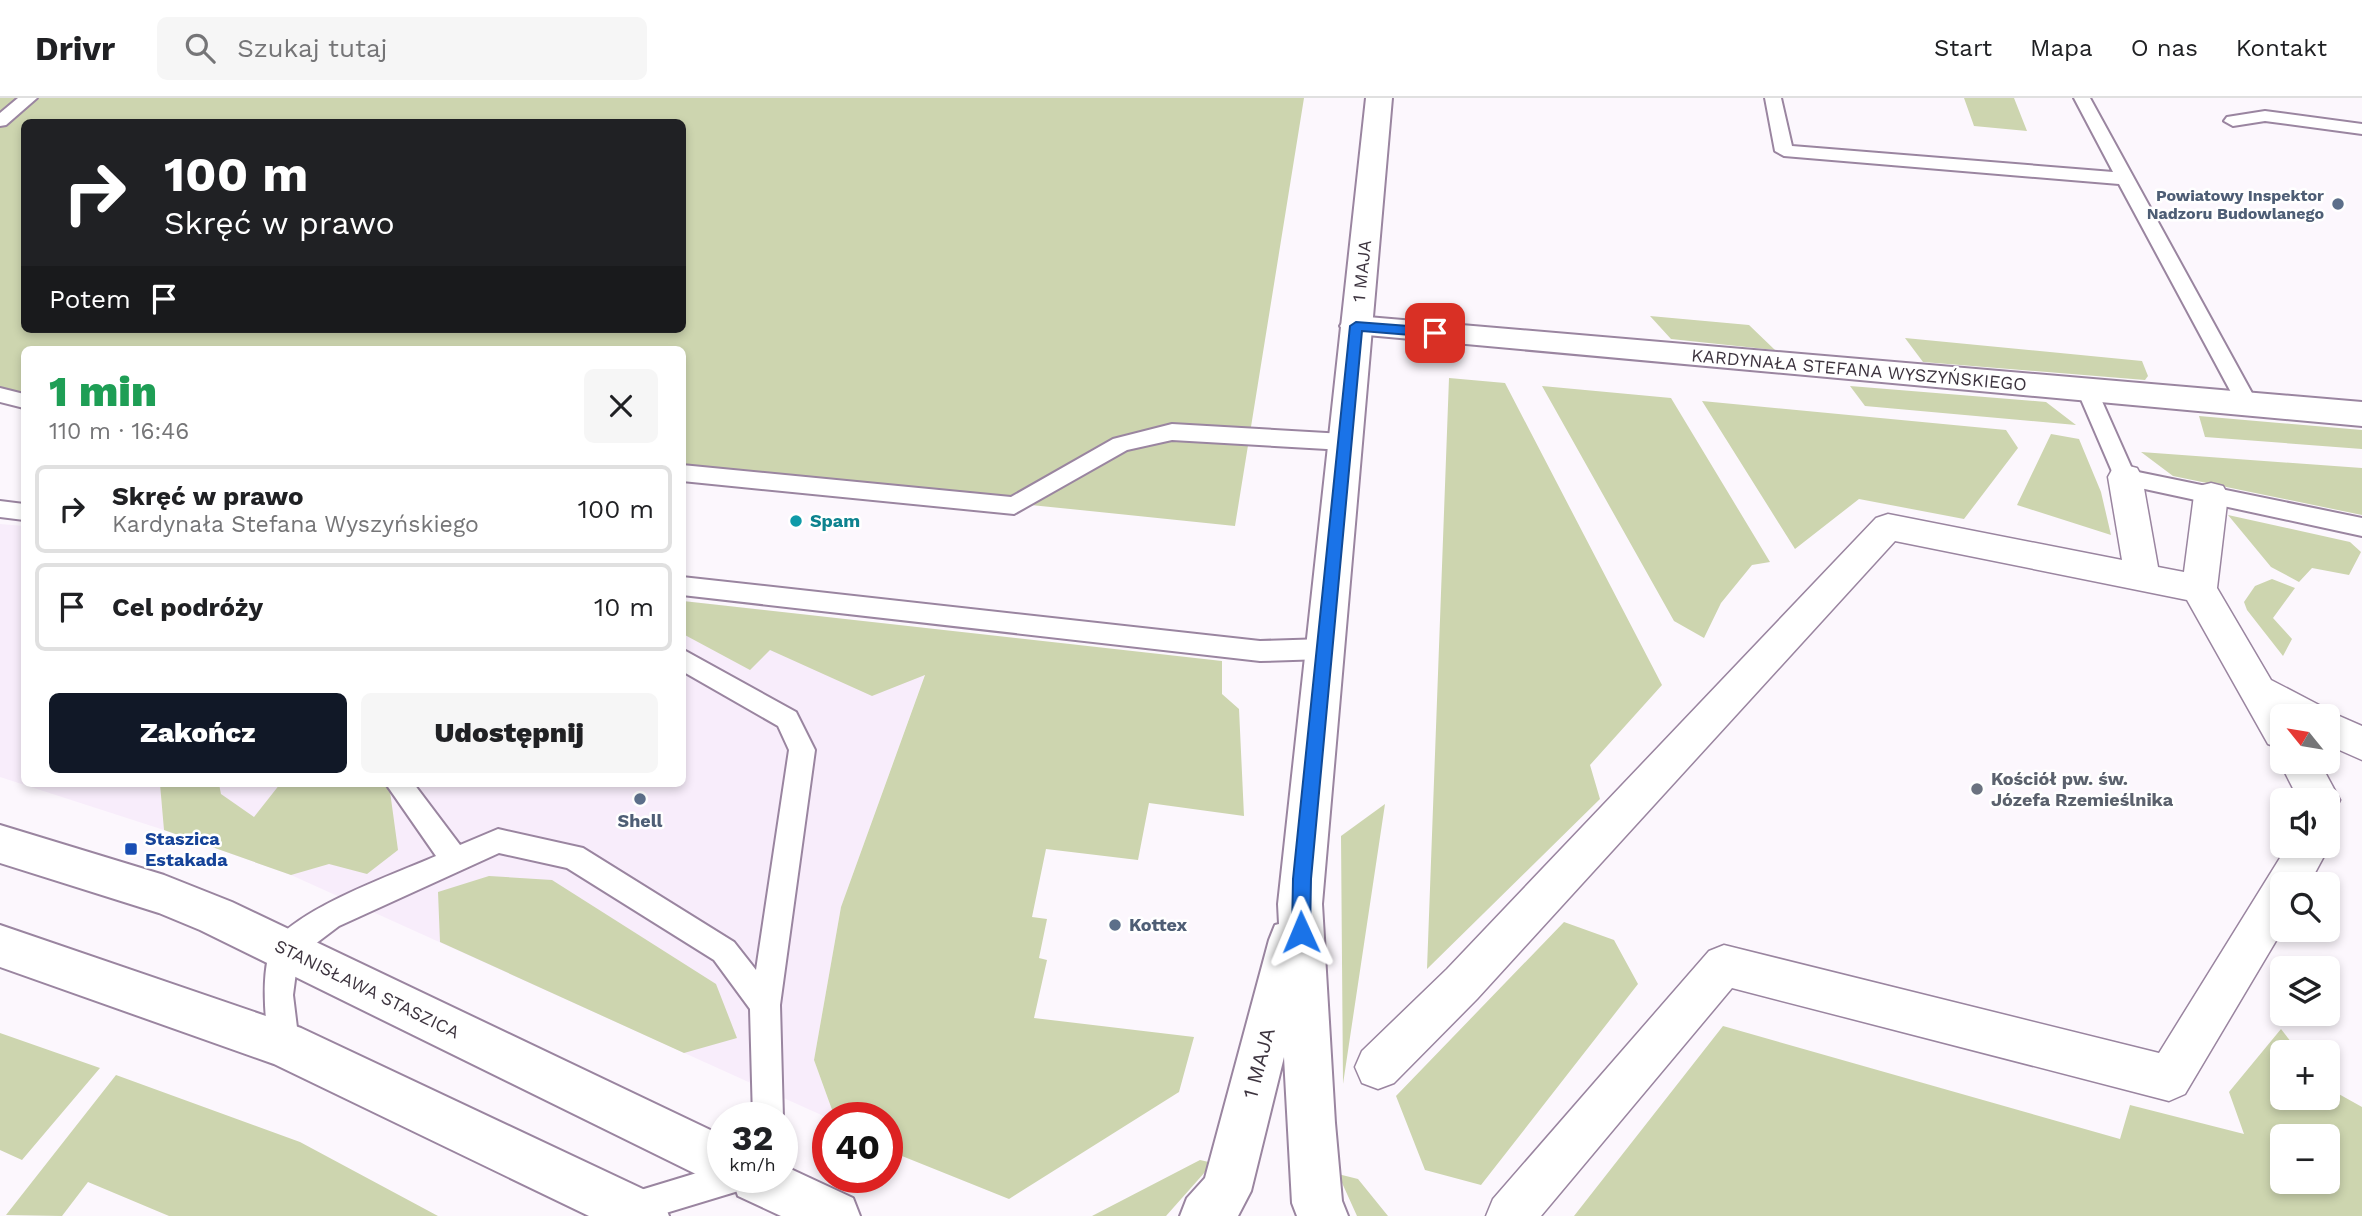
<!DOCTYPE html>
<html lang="pl">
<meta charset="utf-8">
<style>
body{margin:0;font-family:"Work Sans",sans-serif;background:#f6f6f6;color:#202124;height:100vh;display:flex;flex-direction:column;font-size:26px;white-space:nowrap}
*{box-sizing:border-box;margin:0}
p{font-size:23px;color:#757577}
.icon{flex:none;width:38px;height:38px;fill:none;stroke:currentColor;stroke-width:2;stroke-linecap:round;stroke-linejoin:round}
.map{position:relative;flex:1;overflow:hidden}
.sheet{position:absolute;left:21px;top:248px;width:665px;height:441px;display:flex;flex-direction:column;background:#fff;border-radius:10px;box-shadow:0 4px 10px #0003}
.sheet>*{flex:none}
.banner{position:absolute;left:21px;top:21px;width:665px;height:214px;border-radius:10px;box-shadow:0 4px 10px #0003;background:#202124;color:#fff;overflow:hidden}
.needle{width:46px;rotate:300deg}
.buttons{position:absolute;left:2270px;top:606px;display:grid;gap:14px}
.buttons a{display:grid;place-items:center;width:70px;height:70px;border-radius:10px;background:#fff;box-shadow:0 4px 10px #0003;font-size:35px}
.speed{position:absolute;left:707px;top:1004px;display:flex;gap:14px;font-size:35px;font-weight:700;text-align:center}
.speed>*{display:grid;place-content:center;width:91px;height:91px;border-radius:50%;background:#fff;box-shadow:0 4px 10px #0003;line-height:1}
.speed small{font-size:18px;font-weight:400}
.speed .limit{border:10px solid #d22;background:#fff;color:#111}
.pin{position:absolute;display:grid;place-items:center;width:60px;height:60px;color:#fff;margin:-30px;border-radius:14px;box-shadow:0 4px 10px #0006}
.me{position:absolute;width:77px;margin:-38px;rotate:359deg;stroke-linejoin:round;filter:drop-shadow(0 0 5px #0008)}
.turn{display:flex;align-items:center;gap:24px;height:147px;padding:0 28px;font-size:32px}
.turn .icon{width:91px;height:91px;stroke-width:2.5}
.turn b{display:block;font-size:49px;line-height:60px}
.then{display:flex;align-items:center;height:66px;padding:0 28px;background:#0003;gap:14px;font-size:26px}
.round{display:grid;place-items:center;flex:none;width:74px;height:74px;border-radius:10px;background:#f6f6f6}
.head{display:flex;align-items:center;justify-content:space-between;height:119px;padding:0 28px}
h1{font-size:42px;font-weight:800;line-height:52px;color:#1e9e55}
.action{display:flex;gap:14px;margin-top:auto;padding:14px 28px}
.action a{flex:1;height:80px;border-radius:10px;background:#111827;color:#fff;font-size:28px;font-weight:800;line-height:80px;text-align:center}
.action a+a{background:#f6f6f6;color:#202124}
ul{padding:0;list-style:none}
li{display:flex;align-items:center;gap:21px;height:88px;margin:0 14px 10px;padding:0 14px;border:4px solid #e0e0e0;border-radius:10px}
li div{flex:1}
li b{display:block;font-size:26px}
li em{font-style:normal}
header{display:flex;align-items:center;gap:42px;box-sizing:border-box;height:98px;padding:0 35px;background:#fff;border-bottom:2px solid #e0e0e0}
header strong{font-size:33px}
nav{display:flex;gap:38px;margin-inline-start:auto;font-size:24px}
.search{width:490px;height:63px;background:#f6f6f6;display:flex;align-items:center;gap:18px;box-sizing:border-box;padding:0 24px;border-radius:10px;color:#757577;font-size:26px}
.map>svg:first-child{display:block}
.built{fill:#f8edfb}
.green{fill:#cdd5af;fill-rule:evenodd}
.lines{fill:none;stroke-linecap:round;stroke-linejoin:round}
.service-casing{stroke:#9a85a0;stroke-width:4}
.pedestrian-casing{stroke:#9a85a0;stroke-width:3}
.minor-casing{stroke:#9a85a0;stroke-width:4}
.tertiary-casing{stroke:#9a85a0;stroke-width:4}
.service{fill:#fff;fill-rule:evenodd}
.pedestrian{fill:#fff;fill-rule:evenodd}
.minor{fill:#fff;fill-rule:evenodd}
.tertiary{fill:#fff;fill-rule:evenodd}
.route{fill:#1a73e8;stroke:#114b97;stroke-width:2}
.service-dot{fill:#5c6f8a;stroke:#fff;stroke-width:2.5}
.culture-dot{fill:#0f9aa8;stroke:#fff;stroke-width:2.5}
.worship-dot{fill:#6b7280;stroke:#fff;stroke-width:2.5}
.transit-dot{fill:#1a4fb4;stroke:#fff;stroke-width:2.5}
.labels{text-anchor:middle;stroke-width:5;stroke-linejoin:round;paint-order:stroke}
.far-service-label{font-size:16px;font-weight:bold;fill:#4e5e75;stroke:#fff;text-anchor:end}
.street-label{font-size:18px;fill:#3d343f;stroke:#fff}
.culture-label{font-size:18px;font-weight:bold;fill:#0d838f;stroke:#fff;text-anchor:start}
.worship-label{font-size:18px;font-weight:bold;fill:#5b616d;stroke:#fff;text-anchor:start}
.service-label{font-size:18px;font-weight:bold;fill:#4e5e75;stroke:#fff}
.transit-label{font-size:18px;font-weight:bold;fill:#164399;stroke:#fff;text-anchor:start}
.near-street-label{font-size:21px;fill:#3d343f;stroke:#fff}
</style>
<header>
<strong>Drivr</strong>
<div class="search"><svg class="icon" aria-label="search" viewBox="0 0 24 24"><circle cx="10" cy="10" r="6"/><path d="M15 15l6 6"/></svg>Szukaj tutaj</div>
<nav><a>Start</a><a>Mapa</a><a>O nas</a><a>Kontakt</a></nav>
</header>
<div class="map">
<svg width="2362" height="1118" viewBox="0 0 2362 1118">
<rect width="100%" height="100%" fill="#fcf7fd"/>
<!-- built -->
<path class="built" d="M 0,426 L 24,428 L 24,686 L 682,686 L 683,503 L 941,532 L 841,809 L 814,962 L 835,1020 L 828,1020 L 291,777 L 164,732 L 0,679 Z"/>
<!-- green -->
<path class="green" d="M 0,0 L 1304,0 L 1235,428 L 683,371 L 682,252 L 24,252 L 24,302 L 0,300 ZM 24,24 L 682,24 L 682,231 L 24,231 Z
M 1964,0 L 2014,0 L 2027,33 L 1974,28 Z
M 1650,218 L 1749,227 L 1775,252 L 1671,241 Z
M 1905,240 L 2142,263 L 2148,278 L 2145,282 L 1923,264 Z
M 1449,280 L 1505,285 L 1662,587 L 1590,667 L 1600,701 L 1427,871 Z
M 1542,288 L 1671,300 L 1770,464 L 1752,467 L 1721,505 L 1704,540 L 1674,523 Z
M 1850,288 L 2046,304 L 2076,327 L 1865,308 Z
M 1702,303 L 2006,332 L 2018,350 L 1964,421 L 1859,401 L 1795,451 Z
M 2199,318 L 2362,332 L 2362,351 L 2205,339 Z
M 2051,336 L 2079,341 L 2101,394 L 2111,437 L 2017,407 Z
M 2141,354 L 2362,370 L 2362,417 L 2173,378 Z
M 2228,417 L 2350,444 L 2361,454 L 2349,477 L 2312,470 L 2299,484 L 2271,469 Z
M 2272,481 L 2295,490 L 2273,520 L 2292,541 L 2283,558 L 2247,512 L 2244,504 L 2255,488 Z
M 683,503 L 1222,563 L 1222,596 L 1239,611 L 1244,718 L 1149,705 L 1138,762 L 1046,751 L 1032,819 L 1047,821 L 1039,860 L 1047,862 L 1034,920 L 1194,939 L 1179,994 L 1009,1101 L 887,1052 L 887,1020 L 835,1020 L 814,962 L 841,809 L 925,577 L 872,598 L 770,552 L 750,572 L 683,536 Z
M 160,686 L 219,686 L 221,696 L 254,719 L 280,686 L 389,686 L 398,752 L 367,776 L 329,766 L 291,777 L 164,732 Z
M 1385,706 L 1343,986 L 1341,738 Z
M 489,778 L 552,782 L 716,886 L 737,940 L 684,955 L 440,844 L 438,794 Z
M 1564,824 L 1614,842 L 1638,886 L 1481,1087 L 1425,1072 L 1396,998 Z
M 1723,928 L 2120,1041 L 2130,1007 L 2244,1036 L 2229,994 L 2281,931 L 2299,954 L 2282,954 L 2282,999 L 2328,999 L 2328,990 L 2362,1009 L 2362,1118 L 1574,1118 ZM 2282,1038 L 2328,1038 L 2328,1083 L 2282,1083 Z
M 0,935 L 100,970 L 22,1062 L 0,1052 Z
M 116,977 L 300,1044 L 438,1118 L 169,1118 L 88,1084 L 62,1118 L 6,1117 Z
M 1200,1062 L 1213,1065 L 1166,1118 L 1092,1118 Z
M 1338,1076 L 1358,1081 L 1388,1118 L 1357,1118 Z"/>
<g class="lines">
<!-- service casing -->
<g class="service-casing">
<path id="service" d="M 18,0 L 37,0 L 6,27 L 0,28 L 0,15 Z
M 1765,0 L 1781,0 L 1792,48 L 2113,74 L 2074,0 L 2090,0 L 2258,306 L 2254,311 L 2247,313 L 2240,311 L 2119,86 L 1784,58 L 1775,53 Z
M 2265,13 L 2362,26 L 2362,36 L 2265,23 L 2233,28 L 2224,23 L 2227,19 Z
M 2087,285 L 2094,287 L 2097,292 L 2133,373 L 2362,420 L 2362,438 L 2117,385 L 2077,292 L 2080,287 Z
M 0,290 L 24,296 L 24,310 L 0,304 Z
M 1172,326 L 1344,336 L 1352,339 L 1355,344 L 1352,349 L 1344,352 L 1172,342 L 1127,352 L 1014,416 L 682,383 L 682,367 L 1011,399 L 1113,341 Z
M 0,403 L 24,406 L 24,422 L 0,419 Z
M 682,479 L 1260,543 L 1324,541 L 1333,544 L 1336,551 L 1333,558 L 1324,561 L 1260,563 L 682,497 Z
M 682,551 L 796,614 L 815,652 L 780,907 L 783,1020 L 782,1023 L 782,1020 L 753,1020 L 750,911 L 714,862 L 567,770 L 499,755 L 339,828 L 298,859 L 293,897 L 299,946 L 295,956 L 284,961 L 273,956 C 264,934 259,861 276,842 C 307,807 392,777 436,758 L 386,686 L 414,686 L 460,747 L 498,731 L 583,750 L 734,844 L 756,872 L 789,652 L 778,628 L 682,573 Z
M 723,1067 L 723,1080 L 750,1080 L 745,1091 L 656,1118 L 620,1118 L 616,1109 L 621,1098 Z"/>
</g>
<!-- pedestrian casing -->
<g class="pedestrian-casing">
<path id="pedestrian" d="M 2125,367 L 2137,370 L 2142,379 L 2158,469 L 2184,474 L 2194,397 L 2199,388 L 2211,385 L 2223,388 L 2228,397 L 2217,490 L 2271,582 L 2319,607 L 2323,615 L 2328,613 L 2362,628 L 2362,662 L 2328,647 L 2328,618 L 2282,618 L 2282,651 L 2268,646 L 2187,502 L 1895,443 L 1477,901 L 1394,985 L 1378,991 L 1362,985 L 1355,969 L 1362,953 L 1447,871 L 1876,420 L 1888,416 L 2122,462 L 2108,379 L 2113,370 Z
M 2282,656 L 2282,663 L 2319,663 L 2340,702 L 2334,714 L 2328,717 L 2328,702 L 2299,702 L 2279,663 Z
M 2328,741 L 2330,747 L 2309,786 L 2282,786 L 2283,831 L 2185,996 L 2169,1003 L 1732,890 L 1541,1118 L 1486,1118 L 1493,1101 L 1709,853 L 1724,847 L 2159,955 L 2288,747 L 2328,747 Z"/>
</g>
<!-- minor casing -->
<g class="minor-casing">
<path id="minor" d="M 1356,218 L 2362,304 L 2362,328 L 1345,235 L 1340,228 L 1345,221 Z"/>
</g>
<!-- tertiary casing -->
<g class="tertiary-casing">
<path id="tertiary" d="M 1366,0 L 1392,0 L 1322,806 L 1335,1025 L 1342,1103 L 1348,1118 L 1297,1118 L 1292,1105 L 1284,959 L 1251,1093 L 1238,1118 L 1180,1118 L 1187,1100 L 1205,1080 L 1269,842 L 1275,827 L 1279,826 L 1278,806 Z
M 0,727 L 164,777 L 232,804 L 723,1038 L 723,1080 L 782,1080 L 782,1067 L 853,1100 L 860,1118 L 781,1118 L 738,1098 L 733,1084 L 723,1089 L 706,1081 L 200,832 L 159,815 L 0,765 Z
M 0,827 L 301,930 L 662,1100 L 669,1118 L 589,1118 L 274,966 L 0,869 Z"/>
</g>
<!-- service -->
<use href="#service" class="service"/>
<!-- pedestrian -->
<use href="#pedestrian" class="pedestrian"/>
<!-- minor -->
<use href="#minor" class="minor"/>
<!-- tertiary -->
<use href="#tertiary" class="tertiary"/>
</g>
<!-- route -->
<path class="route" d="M 1356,224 L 1435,230 L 1442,235 L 1435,239 L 1362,233 L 1311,781 L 1310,834 L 1308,840 L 1301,842 L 1295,840 L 1292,834 L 1293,781 L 1350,228 Z"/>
<!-- markers -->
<g class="service-dot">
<circle cx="2338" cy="106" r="7"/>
<circle cx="640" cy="701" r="7"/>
<circle cx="1115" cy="827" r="7"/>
</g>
<circle class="culture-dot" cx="796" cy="423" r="7"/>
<circle class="worship-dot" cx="1977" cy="691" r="7"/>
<rect class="transit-dot" x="124" y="744" width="14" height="14" rx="3.5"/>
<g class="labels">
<!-- far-service labels -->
<g class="far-service-label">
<text x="2324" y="103">Powiatowy Inspektor<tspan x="2324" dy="18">Nadzoru Budowlanego</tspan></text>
</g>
<!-- street labels -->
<g class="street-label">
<text transform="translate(1362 173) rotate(-84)" y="6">1 MAJA</text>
<text transform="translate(1859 272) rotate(5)" y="6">KARDYNAŁA STEFANA WYSZYŃSKIEGO</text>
<text transform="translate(367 891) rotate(26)" y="6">STANISŁAWA STASZICA</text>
</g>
<!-- culture labels -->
<g class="culture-label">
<text x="810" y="429">Spam</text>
</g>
<!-- worship labels -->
<g class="worship-label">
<text x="1991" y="687">Kościół pw. św.<tspan x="1991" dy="21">Józefa Rzemieślnika</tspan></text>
</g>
<!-- service labels -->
<g class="service-label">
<text x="640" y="729">Shell</text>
<text x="1129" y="833" text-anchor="start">Kottex</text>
</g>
<!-- transit labels -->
<g class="transit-label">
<text x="145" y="747">Staszica<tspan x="145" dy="21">Estakada</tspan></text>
</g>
<!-- near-street labels -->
<g class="near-street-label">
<text transform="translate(1259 965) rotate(-75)" y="7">1 MAJA</text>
</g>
</g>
</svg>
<div class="buttons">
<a><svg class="needle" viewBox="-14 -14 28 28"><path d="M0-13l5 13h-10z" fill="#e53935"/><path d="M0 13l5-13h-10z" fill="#757577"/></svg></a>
<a><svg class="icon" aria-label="sound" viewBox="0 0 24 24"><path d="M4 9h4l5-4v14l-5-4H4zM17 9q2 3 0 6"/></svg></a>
<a><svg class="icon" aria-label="search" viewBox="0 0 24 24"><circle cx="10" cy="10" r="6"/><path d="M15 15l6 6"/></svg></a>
<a><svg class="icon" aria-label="layers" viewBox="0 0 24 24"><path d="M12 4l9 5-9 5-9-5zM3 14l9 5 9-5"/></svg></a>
<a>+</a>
<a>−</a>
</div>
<div class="speed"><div>32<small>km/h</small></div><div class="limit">40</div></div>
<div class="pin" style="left:1435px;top:235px;background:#d93025"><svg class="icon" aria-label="arrive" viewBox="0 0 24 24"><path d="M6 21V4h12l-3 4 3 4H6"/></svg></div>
<svg class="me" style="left:1301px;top:834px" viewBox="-20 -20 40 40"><path d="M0-17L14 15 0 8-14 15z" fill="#1a73e8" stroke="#fff" stroke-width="4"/></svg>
<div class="banner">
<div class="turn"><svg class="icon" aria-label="right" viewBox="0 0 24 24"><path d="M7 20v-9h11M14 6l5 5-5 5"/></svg><div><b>100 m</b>Skręć w prawo</div></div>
<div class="then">Potem<svg class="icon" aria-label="arrive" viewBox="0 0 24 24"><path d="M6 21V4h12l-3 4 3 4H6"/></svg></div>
</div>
<section class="sheet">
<div class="head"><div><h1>1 min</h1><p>110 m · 16:46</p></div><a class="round"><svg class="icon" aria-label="close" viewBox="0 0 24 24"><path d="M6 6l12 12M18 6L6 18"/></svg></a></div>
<ul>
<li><svg class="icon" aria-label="right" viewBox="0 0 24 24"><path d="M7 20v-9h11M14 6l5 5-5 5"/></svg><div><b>Skręć w prawo</b><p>Kardynała Stefana Wyszyńskiego</p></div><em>100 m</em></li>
<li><svg class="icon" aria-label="arrive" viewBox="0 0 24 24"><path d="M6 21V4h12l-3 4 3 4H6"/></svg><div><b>Cel podróży</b></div><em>10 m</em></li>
</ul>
<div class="action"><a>Zakończ</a><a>Udostępnij</a></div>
</section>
</div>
